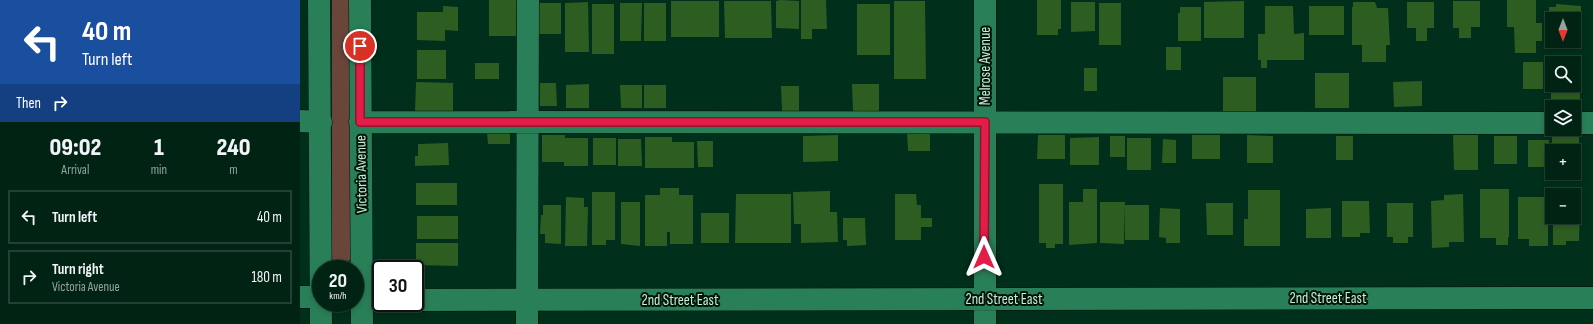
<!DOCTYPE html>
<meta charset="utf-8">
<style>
body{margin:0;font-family:"Sofia Sans Condensed",sans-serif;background:#0e2f22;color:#f1f3f6;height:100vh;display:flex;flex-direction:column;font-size:15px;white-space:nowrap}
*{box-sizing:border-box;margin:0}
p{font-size:13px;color:#95a4a0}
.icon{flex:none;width:22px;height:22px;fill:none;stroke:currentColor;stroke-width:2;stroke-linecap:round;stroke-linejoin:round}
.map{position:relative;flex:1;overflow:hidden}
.drawer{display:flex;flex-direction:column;background:#002314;width:300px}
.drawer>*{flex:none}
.top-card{background:#1a4fa0;color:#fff;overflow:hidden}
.needle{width:26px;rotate:180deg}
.buttons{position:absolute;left:1245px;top:12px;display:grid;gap:8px}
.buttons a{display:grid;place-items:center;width:36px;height:36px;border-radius:0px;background:#002314;box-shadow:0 2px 6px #0003,0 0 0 1px #224034;font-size:20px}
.speed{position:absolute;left:12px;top:260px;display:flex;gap:8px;font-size:20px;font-weight:700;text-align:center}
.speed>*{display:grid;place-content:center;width:52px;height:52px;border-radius:50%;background:#002314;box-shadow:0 2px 6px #0003,0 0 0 1px #224034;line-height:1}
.speed small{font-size:10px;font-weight:400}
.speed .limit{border:2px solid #111;border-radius:6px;background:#fff;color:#111}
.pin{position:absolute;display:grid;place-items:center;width:34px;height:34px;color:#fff;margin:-17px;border:2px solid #fff;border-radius:50%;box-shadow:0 1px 4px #0007}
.me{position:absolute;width:44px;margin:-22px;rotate:0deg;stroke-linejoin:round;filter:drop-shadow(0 0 3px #0008)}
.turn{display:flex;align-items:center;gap:14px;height:84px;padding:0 16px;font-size:18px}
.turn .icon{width:52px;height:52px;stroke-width:2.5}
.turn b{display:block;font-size:28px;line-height:34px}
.then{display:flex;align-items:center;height:38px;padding:0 16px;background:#0003;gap:8px;font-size:15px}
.eta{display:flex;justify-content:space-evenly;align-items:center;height:68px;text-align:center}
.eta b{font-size:24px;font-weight:800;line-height:28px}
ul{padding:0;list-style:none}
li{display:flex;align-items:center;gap:12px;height:54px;margin:0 8px 6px;padding:0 8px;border:2px solid #224034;border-radius:0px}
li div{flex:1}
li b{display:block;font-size:15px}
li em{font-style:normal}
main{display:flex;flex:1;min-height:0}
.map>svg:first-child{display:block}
.green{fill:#6a4539}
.building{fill:#2e5d22}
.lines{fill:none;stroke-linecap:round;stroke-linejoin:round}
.minor-casing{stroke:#001509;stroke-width:23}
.minor{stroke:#297f57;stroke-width:22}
.route-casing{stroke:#92132f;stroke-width:10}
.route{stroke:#e11d48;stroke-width:7}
.labels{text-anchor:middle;stroke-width:4;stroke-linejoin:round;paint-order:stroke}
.street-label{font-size:15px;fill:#c6edd6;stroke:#001509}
</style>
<main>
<section class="drawer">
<div class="top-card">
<div class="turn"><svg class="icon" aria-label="left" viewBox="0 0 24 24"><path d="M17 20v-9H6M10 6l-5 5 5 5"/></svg><div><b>40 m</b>Turn left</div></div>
<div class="then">Then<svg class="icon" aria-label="right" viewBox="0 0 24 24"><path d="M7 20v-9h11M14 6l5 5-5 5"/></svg></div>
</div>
<div class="eta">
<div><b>09:02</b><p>Arrival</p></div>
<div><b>1</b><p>min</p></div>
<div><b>240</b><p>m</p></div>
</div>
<ul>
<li><svg class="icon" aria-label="left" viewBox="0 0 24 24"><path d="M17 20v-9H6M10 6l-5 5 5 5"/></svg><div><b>Turn left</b></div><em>40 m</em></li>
<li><svg class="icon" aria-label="right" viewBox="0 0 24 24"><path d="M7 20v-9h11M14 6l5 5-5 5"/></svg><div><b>Turn right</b><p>Victoria Avenue</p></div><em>180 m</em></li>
</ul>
</section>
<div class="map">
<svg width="1293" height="324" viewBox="0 0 1293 324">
<rect width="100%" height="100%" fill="#002f1b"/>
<!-- green -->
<path class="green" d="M 32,0 L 50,0 L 51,259 L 48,261 L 35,262 L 32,259 Z"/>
<!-- building -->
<path class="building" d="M 189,0 L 217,0 L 216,36 L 189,36 Z
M 481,0 L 499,1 L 499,29 L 476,28 L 476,1 Z
M 501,0 L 526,0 L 527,29 L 512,29 L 512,39 L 501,39 Z
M 737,0 L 761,0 L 761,29 L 758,29 L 758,35 L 737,35 Z
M 1207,0 L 1236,0 L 1236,23 L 1242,23 L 1242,41 L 1236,41 L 1236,53 L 1215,53 L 1214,27 L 1207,27 Z
M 371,1 L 419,1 L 419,37 L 371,37 Z
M 424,1 L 471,1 L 472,38 L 425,38 Z
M 594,1 L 625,1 L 626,79 L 594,79 Z
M 944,1 L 944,38 L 904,38 L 904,2 Z
M 1153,1 L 1180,1 L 1180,27 L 1171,27 L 1171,38 L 1159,38 L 1159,28 L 1153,28 Z
M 288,2 L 289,52 L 265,52 L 265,3 Z
M 771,2 L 795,2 L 795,31 L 771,32 Z
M 1053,2 L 1075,2 L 1077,8 L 1088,8 L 1090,45 L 1086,45 L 1086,62 L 1062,62 L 1062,45 L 1052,45 L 1052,7 L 1053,7 Z
M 1107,2 L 1134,2 L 1134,28 L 1127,28 L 1127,41 L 1116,41 L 1116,28 L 1107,28 Z
M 237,3 L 261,3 L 261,34 L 238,34 Z
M 320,3 L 342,3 L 341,41 L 320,41 Z
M 344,3 L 366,3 L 366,41 L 344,41 Z
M 799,3 L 821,3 L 821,45 L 799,45 Z
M 292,4 L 314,4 L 314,54 L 292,54 Z
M 557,4 L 590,4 L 590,55 L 557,55 Z
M 1256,4 L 1281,6 L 1281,39 L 1274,39 L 1274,19 L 1252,19 L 1252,39 L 1249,39 L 1249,7 L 1256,7 Z
M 143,6 L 158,7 L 158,31 L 145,30 L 145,41 L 117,40 L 117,12 L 143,12 Z
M 965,6 L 993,6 L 994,34 L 1004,33 L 1004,60 L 967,60 L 967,68 L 961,68 L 961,60 L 958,60 L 958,34 L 965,34 Z
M 1009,6 L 1044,6 L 1044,35 L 1009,35 Z
M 880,7 L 901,7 L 901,41 L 878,41 L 878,13 L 880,13 Z
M 866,47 L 881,47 L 881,70 L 866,70 Z
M 117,50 L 146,50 L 146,79 L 117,79 Z
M 1223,62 L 1243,62 L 1243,89 L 1223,89 Z
M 175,63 L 199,63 L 199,79 L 175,79 Z
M 784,68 L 797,68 L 797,91 L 784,91 Z
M 1015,73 L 1049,73 L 1049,108 L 1015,108 Z
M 923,77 L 956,77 L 956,112 L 923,112 Z
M 1122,81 L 1122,106 L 1094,107 L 1093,82 Z
M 116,82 L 153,83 L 153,113 L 115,112 Z
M 1274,82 L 1280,82 L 1280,111 L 1274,111 L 1274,107 L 1251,107 L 1251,85 L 1274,85 Z
M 240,83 L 256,83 L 257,106 L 240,106 Z
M 289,84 L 289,108 L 266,108 L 266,85 Z
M 552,84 L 579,84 L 579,111 L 553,111 Z
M 320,85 L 342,85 L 342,108 L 321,108 Z
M 344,85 L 366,85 L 366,108 L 344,108 Z
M 481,86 L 499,86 L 499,111 L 482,111 Z
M 210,132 L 210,144 L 188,144 L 187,133 Z
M 607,132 L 630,132 L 630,151 L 608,151 Z
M 242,135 L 265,135 L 265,138 L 288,138 L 288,166 L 264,166 L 264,162 L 242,162 Z
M 538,135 L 538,161 L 503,162 L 503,136 Z
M 738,135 L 765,135 L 765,159 L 737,159 Z
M 892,135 L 920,135 L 920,159 L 892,159 Z
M 947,135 L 973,136 L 973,163 L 947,163 Z
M 1153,135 L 1178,135 L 1178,170 L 1154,170 Z
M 810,136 L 825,136 L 825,157 L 810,157 Z
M 1036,136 L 1053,136 L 1053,160 L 1036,160 Z
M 1194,136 L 1217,136 L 1217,164 L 1194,164 Z
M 1279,136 L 1279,158 L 1274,158 L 1274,151 L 1252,151 L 1252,137 Z
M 345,137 L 372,137 L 372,142 L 394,142 L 394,168 L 345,168 Z
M 799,137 L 799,165 L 770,165 L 770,138 Z
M 293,138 L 316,138 L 316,165 L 293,165 Z
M 827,138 L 851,138 L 851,170 L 827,170 Z
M 318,139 L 341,139 L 342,166 L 318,166 Z
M 863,139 L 876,140 L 876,163 L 862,163 Z
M 1228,140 L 1249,140 L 1249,167 L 1228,167 Z
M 397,141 L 413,141 L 413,167 L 398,167 Z
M 148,143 L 149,165 L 115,166 L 115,156 L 118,156 L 118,144 Z
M 116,183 L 157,183 L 157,205 L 116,205 Z
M 739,184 L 763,184 L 763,244 L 755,244 L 755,248 L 746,248 L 746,243 L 739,243 Z
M 360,188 L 379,188 L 379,195 L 393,195 L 393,244 L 370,244 L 370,232 L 367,232 L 367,246 L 345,246 L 345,195 L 360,195 Z
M 783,189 L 797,189 L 797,243 L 769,245 L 769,202 L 783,202 Z
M 1180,189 L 1209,189 L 1209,237 L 1208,237 L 1208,245 L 1196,245 L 1196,238 L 1180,238 Z
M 948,190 L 980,190 L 980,246 L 944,246 L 944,219 L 948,219 Z
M 530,191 L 530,212 L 537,212 L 538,242 L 501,243 L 501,224 L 494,224 L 493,192 Z
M 292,192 L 315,192 L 315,240 L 306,240 L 306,245 L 292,245 Z
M 436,194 L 491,194 L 491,243 L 435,243 Z
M 595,194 L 616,194 L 617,205 L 621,205 L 621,218 L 632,218 L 632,227 L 621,227 L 621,240 L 595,240 Z
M 1163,194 L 1164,242 L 1149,242 L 1149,247 L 1132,248 L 1131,201 L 1144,200 L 1144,195 Z
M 266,197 L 284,198 L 284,207 L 288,207 L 287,246 L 265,246 Z
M 1218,197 L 1248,197 L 1248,246 L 1229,246 L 1229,239 L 1218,239 Z
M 1042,201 L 1069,201 L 1070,233 L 1060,233 L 1060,237 L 1042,237 Z
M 321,202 L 340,202 L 340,246 L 321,244 Z
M 800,202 L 825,202 L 824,244 L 800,243 Z
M 906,203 L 933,203 L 933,235 L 907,235 Z
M 1087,203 L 1113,203 L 1113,237 L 1108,237 L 1108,243 L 1093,243 L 1093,237 L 1087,237 Z
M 1274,203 L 1280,203 L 1279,241 L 1266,241 L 1266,245 L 1253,245 L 1253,217 L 1274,217 Z
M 243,205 L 261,205 L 261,244 L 245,243 L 245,234 L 240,234 L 241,215 L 243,215 Z
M 825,205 L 849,205 L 849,240 L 825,240 Z
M 860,208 L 880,209 L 880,243 L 866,243 L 866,238 L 859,237 Z
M 1031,208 L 1031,238 L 1006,238 L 1006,209 Z
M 401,213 L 429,213 L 429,243 L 401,243 Z
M 117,216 L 158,216 L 158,239 L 117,239 Z
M 543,218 L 565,218 L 566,245 L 547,246 L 547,240 L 543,240 Z
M 116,243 L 158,243 L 158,266 L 116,265 Z"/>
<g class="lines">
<!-- minor casing -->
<g class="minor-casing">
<path id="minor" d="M 19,0 L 21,324
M 60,0 L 62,324
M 0,121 L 21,122
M 60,122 L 1252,123
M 1274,123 L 1293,123
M 0,297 L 21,297
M 115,300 L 1293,298
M 227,324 L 228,0
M 685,324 L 685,0"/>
</g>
<!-- minor -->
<use href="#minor" class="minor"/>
</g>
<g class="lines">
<!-- route casing -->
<g class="route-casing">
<path id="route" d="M 60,46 L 60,122 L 685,122 L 684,257"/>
</g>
<!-- route -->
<use href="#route" class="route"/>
</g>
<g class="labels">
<!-- street labels -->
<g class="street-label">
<text transform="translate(685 66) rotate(-90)" y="5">Melrose Avenue</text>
<text transform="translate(61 174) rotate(-91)" y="5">Victoria Avenue</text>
<text x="1028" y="303">2nd Street East</text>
<text x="704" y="304">2nd Street East</text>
<text x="380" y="305">2nd Street East</text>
</g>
</g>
</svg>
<div class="buttons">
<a><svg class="needle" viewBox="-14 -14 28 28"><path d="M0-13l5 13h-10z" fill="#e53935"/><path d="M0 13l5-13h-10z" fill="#95a4a0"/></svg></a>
<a><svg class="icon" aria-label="search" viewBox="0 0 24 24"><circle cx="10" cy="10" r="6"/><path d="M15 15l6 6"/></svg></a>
<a><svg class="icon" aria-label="layers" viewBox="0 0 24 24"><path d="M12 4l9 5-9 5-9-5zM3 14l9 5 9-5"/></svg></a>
<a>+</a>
<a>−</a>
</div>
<div class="speed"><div>20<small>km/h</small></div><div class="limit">30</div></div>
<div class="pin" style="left:60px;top:46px;background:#d93025"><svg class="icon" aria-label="arrive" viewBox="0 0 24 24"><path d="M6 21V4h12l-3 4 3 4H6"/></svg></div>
<svg class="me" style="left:684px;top:257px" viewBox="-20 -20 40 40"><path d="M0-17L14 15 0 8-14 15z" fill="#e11d48" stroke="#fff" stroke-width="4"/></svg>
</div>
</main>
